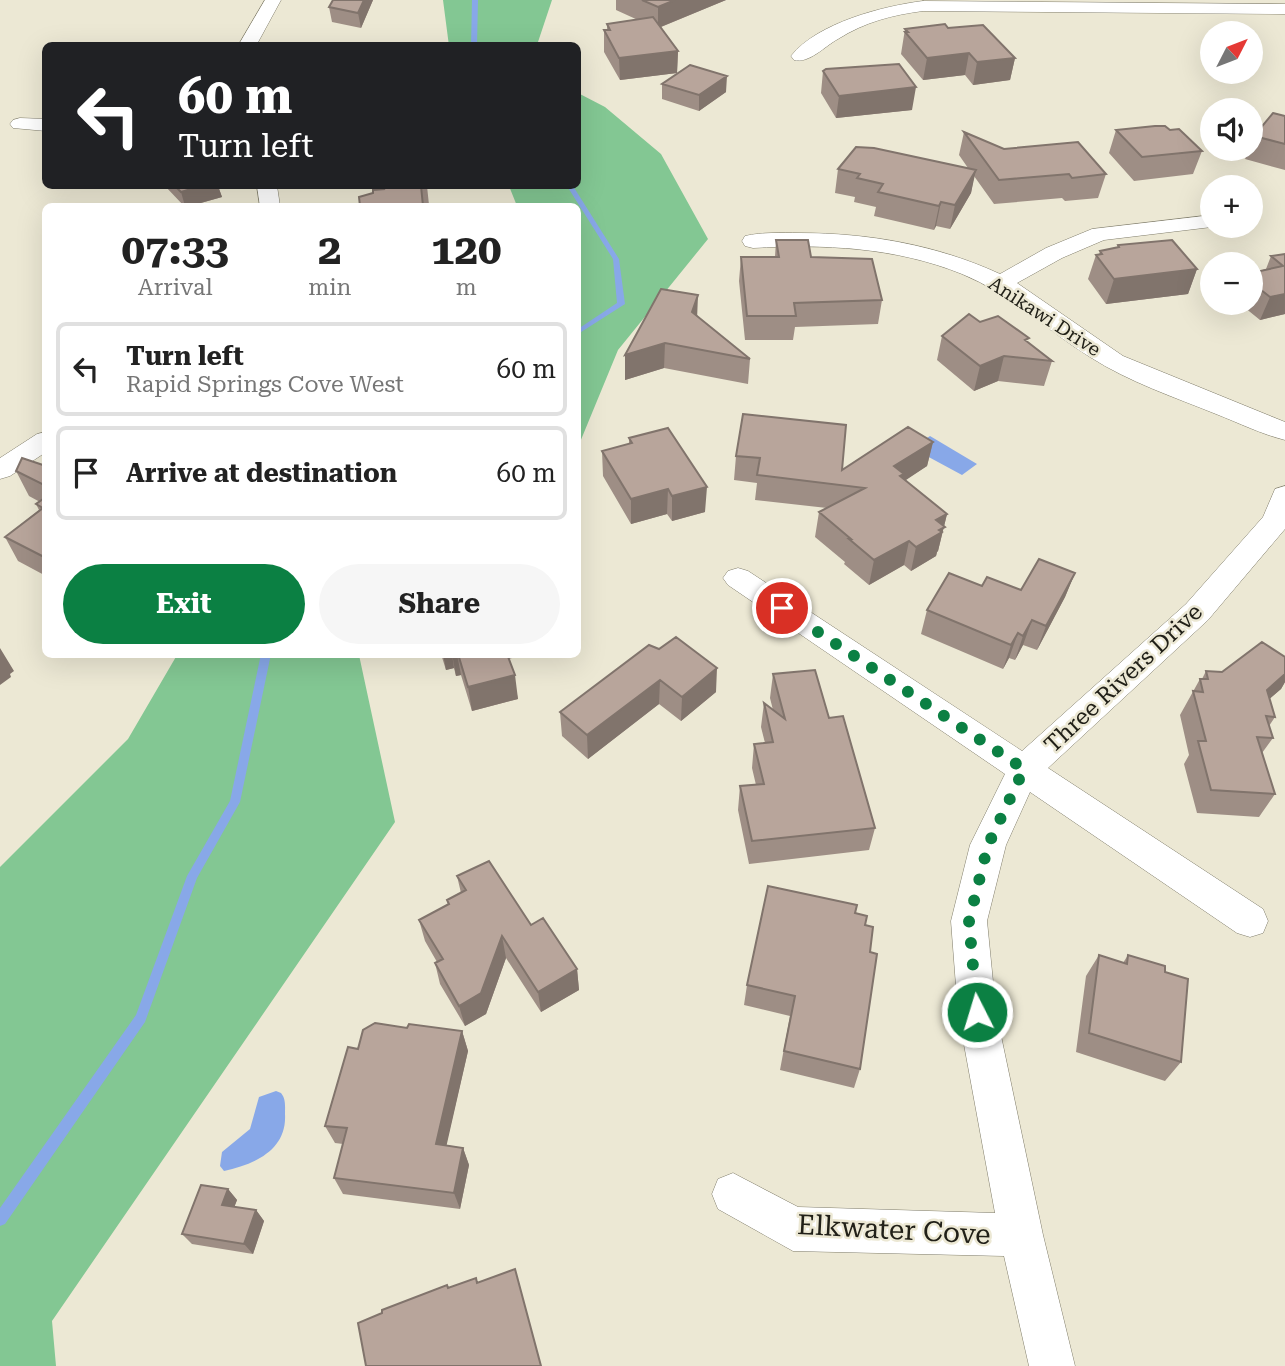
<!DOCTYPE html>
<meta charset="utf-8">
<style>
body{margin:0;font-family:"Roboto Serif",serif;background:#f6f6f6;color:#222;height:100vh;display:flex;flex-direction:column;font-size:26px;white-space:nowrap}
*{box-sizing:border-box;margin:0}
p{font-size:23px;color:#767676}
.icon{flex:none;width:38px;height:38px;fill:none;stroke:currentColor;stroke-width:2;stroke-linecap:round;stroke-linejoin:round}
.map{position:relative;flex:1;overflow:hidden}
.drawer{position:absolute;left:42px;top:203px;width:539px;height:455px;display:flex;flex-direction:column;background:#fff;border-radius:10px;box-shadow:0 7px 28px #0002}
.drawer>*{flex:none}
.guide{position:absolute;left:42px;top:42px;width:539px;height:147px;border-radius:10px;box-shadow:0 7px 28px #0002;background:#202124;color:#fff;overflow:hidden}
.needle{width:46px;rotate:48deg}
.buttons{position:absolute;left:1200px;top:21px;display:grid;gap:14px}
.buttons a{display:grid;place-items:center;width:63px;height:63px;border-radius:50%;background:#fff;box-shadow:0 7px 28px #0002;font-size:35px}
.pin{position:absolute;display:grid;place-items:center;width:60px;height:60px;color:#fff;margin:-30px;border:4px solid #fff;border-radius:50%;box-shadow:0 2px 7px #0007}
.me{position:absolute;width:77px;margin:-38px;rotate:355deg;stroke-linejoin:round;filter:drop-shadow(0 0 5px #0008)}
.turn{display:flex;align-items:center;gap:24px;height:147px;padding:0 21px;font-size:32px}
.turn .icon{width:91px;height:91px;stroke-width:2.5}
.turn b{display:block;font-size:49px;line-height:60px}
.eta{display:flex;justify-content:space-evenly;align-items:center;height:119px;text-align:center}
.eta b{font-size:42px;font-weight:700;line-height:49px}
.action{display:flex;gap:14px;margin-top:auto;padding:14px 21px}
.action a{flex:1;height:80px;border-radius:42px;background:#0b8043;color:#fff;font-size:28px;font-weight:700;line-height:80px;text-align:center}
.action a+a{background:#f6f6f6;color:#222}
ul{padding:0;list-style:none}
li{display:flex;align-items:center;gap:21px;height:94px;margin:0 14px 10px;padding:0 7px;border:4px solid #e0e0e0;border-radius:10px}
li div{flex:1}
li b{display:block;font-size:26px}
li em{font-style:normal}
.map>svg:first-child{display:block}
.forest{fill:#83c793}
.water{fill:#88a8e8}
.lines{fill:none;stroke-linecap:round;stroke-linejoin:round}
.stream{fill:#88a8e8;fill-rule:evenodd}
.street-casing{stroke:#807d6b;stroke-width:1}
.street{fill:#fff;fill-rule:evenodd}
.wall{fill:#9e8e85}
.shaded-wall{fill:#81746c}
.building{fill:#b8a59b;stroke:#81746c;stroke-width:2}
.route{stroke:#0b8043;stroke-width:12;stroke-dasharray:0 21.6}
.labels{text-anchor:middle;stroke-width:5;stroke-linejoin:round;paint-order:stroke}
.far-street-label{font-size:19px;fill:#212018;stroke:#ece8d4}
.street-label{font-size:23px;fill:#212018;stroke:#ece8d4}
.near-street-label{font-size:28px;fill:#212018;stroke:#ece8d4}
</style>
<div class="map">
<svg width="1285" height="1366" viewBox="0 0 1285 1366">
<rect width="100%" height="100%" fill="#ece8d4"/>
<!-- forest -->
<path class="forest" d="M 443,0 L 552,0 L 537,45 L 449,46 Z
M 578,93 L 605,107 L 661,154 L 708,239 L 618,350 L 578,447 L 578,206 L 517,206 L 509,186 L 578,186 Z
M 177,655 L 359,655 L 395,822 L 52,1321 L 56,1366 L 0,1366 L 0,867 L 128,739 Z"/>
<!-- water -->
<path class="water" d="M 930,436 L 977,464 L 962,475 L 912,448 Z
M 276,1091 L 281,1093 C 286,1099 285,1106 285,1114 C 287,1150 255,1164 224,1171 L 220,1166 L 222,1152 L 250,1129 L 259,1097 Z"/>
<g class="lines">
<!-- stream -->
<path class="stream" d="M 472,0 L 478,0 L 477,46 L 471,46 Z
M 567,186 L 573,186 L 619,259 L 625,304 L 578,334 L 578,329 L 617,303 L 613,259 Z
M 261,654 L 271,654 L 240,802 L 197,878 L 145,1022 L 5,1224 L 0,1226 L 0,1208 L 136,1015 L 187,876 L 230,801 Z"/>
<!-- street casing -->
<g class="street-casing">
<path id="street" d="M 265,0 L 281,0 L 256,46 L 238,46 Z
M 923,1 L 1285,4 L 1285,14 L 923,11 C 892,15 865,22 838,39 C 825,46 809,64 794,60 L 791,56 C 817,23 883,6 923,1 Z
M 20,118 L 46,119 L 46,131 L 13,128 L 10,124 L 13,120 Z
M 257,186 L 277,186 L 280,206 L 260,206 Z
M 1213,215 L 1213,226 L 1220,226 L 1104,240 L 1062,258 L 1017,283 L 1123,356 L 1285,422 L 1285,440 C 1261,434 1239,423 1216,414 C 1174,397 1129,382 1090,357 C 1046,330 1011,294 962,274 C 895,247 824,244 753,248 L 745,246 L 742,241 L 745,236 C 762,232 782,233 799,233 C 869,233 937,245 1000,274 L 1046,248 L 1092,229 Z
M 46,432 L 46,452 L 10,476 L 0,479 L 0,458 L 37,434 Z
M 1285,486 L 1285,529 L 1208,620 L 1048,768 L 1263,909 L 1268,921 L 1263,933 L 1250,937 L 1237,933 L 1030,792 L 1006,845 L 987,921 L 996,1012 L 1043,1235 L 1075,1366 L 1029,1366 L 1004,1256 L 793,1251 L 718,1209 L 712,1194 L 718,1179 L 733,1173 L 798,1207 L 995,1213 L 958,1012 L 951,921 L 970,845 L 1005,774 L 728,585 L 723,578 L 728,571 L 738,568 L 748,571 L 1022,751 L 1186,604 L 1263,517 L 1275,489 Z"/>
</g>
<!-- street -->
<use href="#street" class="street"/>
</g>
<!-- wall -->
<path class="wall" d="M 373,0 L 361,28 L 332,22 L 329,7 Z
M 616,0 L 726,0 L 661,27 L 678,51 L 677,73 L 620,80 L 604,52 L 604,30 L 607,30 L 607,24 L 638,20 L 616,10 Z
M 948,28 L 1015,58 L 1010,80 L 973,85 L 965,75 L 923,80 L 901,54 L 905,29 Z
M 823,71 L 912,110 L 836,118 L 821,93 Z
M 662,84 L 726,92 L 699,111 L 662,99 Z
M 1284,116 L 1285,116 L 1285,170 L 1245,159 L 1249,149 L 1251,149 L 1251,142 L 1254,136 Z
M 1116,130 L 1202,151 L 1193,174 L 1134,181 L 1109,153 Z
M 964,132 L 1004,149 L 1106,174 L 1098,198 L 1065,201 L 1062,198 L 994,204 L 974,176 L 971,193 L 950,229 L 936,226 L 934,230 L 874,216 L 876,207 L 854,202 L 855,197 L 835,193 L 838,169 L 968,168 L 959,155 Z
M 165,186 L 218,186 L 222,197 L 190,206 L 184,206 Z
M 383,186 L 427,186 L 429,205 L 384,189 Z
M 776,240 L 811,257 L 882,300 L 878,324 L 795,327 L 793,340 L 745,340 L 739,281 L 741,257 L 775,257 Z
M 1118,245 L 1197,269 L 1188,294 L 1106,304 L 1088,279 L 1096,255 L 1099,255 L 1100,251 L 1117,248 Z
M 1285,254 L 1285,314 L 1260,320 L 1239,303 L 1251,303 L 1251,273 L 1266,269 L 1271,256 Z
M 697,316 L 750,359 L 748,384 L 664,368 L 625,380 L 625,355 Z
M 980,322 L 1028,342 L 1052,361 L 1044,386 L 998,381 L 974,391 L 937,360 L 942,336 Z
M 743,414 L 842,470 L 933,442 L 927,466 L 905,480 L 947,514 L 938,551 L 937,552 L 936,556 L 911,571 L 904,565 L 869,585 L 844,564 L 845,562 L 815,537 L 819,512 L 827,508 L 755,500 L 757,483 L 734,480 L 736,456 Z
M 629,438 L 705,512 L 672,521 L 667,514 L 631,524 L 603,476 L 602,451 L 629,444 Z
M 46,466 L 46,576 L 18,561 L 5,537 L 39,510 L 36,504 L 40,502 L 29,496 L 16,471 Z
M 1075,573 L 1065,597 L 1037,650 L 1023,645 L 1015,660 L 1009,658 L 1003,669 L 921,634 L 927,610 L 982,586 L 1021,590 Z
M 649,645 L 716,692 L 681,721 L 659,704 L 588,759 L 562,736 L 560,712 Z
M 441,654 L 511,654 L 512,658 L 509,659 L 518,699 L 472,711 L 461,675 L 456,676 L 454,668 L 446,670 Z
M 1285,657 L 1285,682 L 1281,689 L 1269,699 L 1275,717 L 1269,726 L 1273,738 L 1262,753 L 1275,794 L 1259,817 L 1197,813 L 1184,764 L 1189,755 L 1180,715 L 1200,679 L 1202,679 L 1206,671 L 1222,672 Z
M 773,674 L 829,718 L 875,828 L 869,850 L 749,864 L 738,810 L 740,786 L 756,785 L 752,768 L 754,744 L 765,743 L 761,727 L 764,703 L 773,710 L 770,698 Z
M 457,876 L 531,925 L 577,969 L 579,990 L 541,1012 L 506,958 L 486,1014 L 465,1026 L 440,984 L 435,963 L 437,962 L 425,941 L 419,920 L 448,904 L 447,900 L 461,893 Z
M 855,913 L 865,925 L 870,952 L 860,1069 L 854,1088 L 780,1070 L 790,1016 L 744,1005 L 747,985 Z
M 1099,955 L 1123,963 L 1128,955 L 1181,1062 L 1165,1081 L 1076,1052 L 1086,976 Z
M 407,1028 L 462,1031 L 468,1051 L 446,1145 L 463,1148 L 469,1165 L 460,1209 L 343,1194 L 334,1178 L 343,1144 L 335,1143 L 325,1126 Z
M 228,1189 L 237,1200 L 234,1207 L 256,1210 L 264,1221 L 253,1254 L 192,1244 L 182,1234 Z"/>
<!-- shaded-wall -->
<path class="shaded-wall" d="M 364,0 L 373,0 L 361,28 L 358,13 Z
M 675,0 L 726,0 L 658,28 L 658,7 Z
M 678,51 L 677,73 L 620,80 L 619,58 Z
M 969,53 L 965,75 L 923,80 L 927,58 Z
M 1015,58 L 1010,80 L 973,85 L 977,62 Z
M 727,76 L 726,92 L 699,111 L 699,95 Z
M 916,87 L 912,110 L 836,118 L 839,96 Z
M 976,170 L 971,193 L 950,229 L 955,205 Z
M 201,186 L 218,186 L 222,197 L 190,206 L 185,206 L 181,192 Z
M 941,202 L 936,226 L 934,230 L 939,206 Z
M 1197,269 L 1188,294 L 1106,304 L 1114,279 Z
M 1285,294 L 1285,314 L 1260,320 L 1270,297 Z
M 698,295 L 697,320 L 692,312 Z
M 665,343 L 664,368 L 625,380 L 625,355 Z
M 1004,356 L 998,381 L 974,391 L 980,366 Z
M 933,442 L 927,466 L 903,482 L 894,466 Z
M 707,487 L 705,512 L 672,521 L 672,496 Z
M 668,489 L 667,514 L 631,524 L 631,499 Z
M 947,514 L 938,551 L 937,552 L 936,556 L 911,571 L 916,547 L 936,520 Z
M 909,541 L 904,565 L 869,585 L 874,560 Z
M 1075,573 L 1065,597 L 1037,650 L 1046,626 Z
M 1032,620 L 1023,645 L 1015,660 L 1023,636 Z
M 1018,633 L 1009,658 L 1003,669 L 1011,645 Z
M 0,648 L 14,671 L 10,674 L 11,677 L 0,685 Z
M 443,654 L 452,654 L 454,668 L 446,670 Z
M 452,654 L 457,654 L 461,675 L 456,676 Z
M 717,668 L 716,692 L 681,721 L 682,697 Z
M 1285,674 L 1285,682 L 1281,689 L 1252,714 L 1267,690 Z
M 515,675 L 518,699 L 472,711 L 468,687 Z
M 660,680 L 659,704 L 588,759 L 587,735 Z
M 502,936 L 506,958 L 486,1014 L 465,1026 L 459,1006 Z
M 577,969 L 579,990 L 541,1012 L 538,992 Z
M 462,1031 L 468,1051 L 443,1161 L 436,1144 Z
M 463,1148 L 469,1165 L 460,1209 L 454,1193 Z
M 228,1189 L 237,1200 L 231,1216 L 222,1205 Z
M 256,1210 L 264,1221 L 253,1254 L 244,1244 Z"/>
<!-- building -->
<path class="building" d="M 333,0 L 364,0 L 358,13 L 329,7 Z
M 642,0 L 675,0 L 658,7 Z
M 653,17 L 678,51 L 619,58 L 604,30 L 610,30 L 607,24 Z
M 945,24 L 948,28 L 983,25 L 1015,58 L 977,62 L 969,53 L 927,58 L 905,32 L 908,32 L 905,29 Z
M 899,64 L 916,87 L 839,96 L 823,71 L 826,69 Z
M 690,65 L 727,76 L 699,95 L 662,84 Z
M 1273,113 L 1285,116 L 1285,144 L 1254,136 Z
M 1155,126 L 1165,126 L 1170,130 L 1179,129 L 1202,151 L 1142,157 L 1116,130 Z
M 964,132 L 1004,149 L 1078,142 L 1106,174 L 1072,178 L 1069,174 L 999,180 Z
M 856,147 L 874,148 L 976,170 L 955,205 L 941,202 L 939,206 L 878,192 L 883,184 L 857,178 L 860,174 L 838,169 Z
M 175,186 L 201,186 L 181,192 Z
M 383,186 L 421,186 L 423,206 L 360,206 L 359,197 L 373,193 L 373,190 L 384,189 Z
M 776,240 L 808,240 L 811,257 L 872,259 L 882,300 L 794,303 L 796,316 L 747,316 L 741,257 L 779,257 Z
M 1172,240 L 1197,269 L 1114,279 L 1096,255 L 1102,254 L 1100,251 L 1119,247 L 1118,245 Z
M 1285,254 L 1285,294 L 1270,297 L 1251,282 L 1251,273 L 1283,266 L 1271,256 Z
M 661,289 L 698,295 L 692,312 L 750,359 L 665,343 L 625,355 Z
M 969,314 L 980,322 L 998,316 L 1029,338 L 1025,340 L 1052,361 L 1004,356 L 980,366 L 942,336 Z
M 743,414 L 846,425 L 842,470 L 908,427 L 933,442 L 894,466 L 904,474 L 900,476 L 947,514 L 936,520 L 945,527 L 939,530 L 942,532 L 916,547 L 909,541 L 874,560 L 849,539 L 851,539 L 819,512 L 865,488 L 757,475 L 760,458 L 736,456 Z
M 668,428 L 707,487 L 672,496 L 668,489 L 631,499 L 602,451 L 632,443 L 629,438 Z
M 22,458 L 46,466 L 46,486 L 16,471 Z
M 46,497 L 46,558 L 5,537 L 43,508 L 36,504 Z
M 1039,559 L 1075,573 L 1046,626 L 1032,620 L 1023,636 L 1018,633 L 1011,645 L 927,610 L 949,573 L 982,586 L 987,577 L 1021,590 Z
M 676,637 L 717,668 L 682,697 L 660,680 L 587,735 L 560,712 L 649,645 L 659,649 Z
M 1262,642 L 1285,657 L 1285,674 L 1267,690 L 1275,717 L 1266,716 L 1273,738 L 1257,737 L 1275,794 L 1211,790 L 1198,741 L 1206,741 L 1193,691 L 1203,692 L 1200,679 L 1208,679 L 1206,671 L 1222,672 Z
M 458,654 L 507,654 L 515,675 L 468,687 Z
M 815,670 L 829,718 L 843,716 L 875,828 L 752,841 L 740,786 L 764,784 L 754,744 L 773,742 L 764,703 L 785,719 L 773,674 Z
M 489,861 L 531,925 L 543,918 L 577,969 L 538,992 L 502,936 L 481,993 L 459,1006 L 435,963 L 443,959 L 419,920 L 449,904 L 447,900 L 466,890 L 457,876 Z
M 768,886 L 857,905 L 855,913 L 867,916 L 865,925 L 873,927 L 870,952 L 877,954 L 860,1069 L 784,1051 L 795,996 L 747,985 Z
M 1099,955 L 1127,964 L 1128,955 L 1165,966 L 1165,972 L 1188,979 L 1181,1062 L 1089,1033 Z
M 375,1023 L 407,1028 L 409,1024 L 462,1031 L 436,1144 L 463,1148 L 454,1193 L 334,1178 L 347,1128 L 325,1126 L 348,1047 L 358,1049 L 363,1030 Z
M 201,1185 L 228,1189 L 222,1205 L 256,1210 L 244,1244 L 182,1234 Z
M 515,1269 L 541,1366 L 366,1366 L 358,1323 L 382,1313 L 382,1310 L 447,1285 L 448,1288 L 476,1278 L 477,1283 Z"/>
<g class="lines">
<!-- route -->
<path class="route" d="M 782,608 L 1024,769 L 988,845 L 969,921 L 977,1012"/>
</g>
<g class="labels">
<!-- far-street labels -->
<g class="far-street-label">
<text transform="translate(1045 316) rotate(33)" y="7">Anikawi Drive</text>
</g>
<!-- street labels -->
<g class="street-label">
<text transform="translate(1123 678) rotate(-43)" y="8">Three Rivers Drive</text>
</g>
<!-- near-street labels -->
<g class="near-street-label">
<text transform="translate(894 1229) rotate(3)" y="10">Elkwater Cove</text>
</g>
</g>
</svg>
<div class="buttons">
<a><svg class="needle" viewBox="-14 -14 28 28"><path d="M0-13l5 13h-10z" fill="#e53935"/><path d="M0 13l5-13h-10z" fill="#767676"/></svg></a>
<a><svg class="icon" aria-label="sound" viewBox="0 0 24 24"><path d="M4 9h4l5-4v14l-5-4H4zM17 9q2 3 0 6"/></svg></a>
<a>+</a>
<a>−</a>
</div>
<div class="pin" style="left:782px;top:608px;background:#d93025"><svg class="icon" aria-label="arrive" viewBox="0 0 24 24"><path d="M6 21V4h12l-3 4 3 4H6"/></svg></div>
<svg class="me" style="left:977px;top:1012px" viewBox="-20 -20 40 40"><circle r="17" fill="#0b8043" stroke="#fff" stroke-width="3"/><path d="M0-11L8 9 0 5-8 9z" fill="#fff"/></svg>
<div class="guide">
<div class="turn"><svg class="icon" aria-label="left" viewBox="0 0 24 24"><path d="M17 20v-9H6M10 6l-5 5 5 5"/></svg><div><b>60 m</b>Turn left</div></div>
</div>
<section class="drawer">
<div class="eta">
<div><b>07:33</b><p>Arrival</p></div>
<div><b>2</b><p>min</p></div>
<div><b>120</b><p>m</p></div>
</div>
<ul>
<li><svg class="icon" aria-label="left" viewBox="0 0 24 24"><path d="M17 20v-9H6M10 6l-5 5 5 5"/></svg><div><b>Turn left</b><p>Rapid Springs Cove West</p></div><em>60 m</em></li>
<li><svg class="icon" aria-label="arrive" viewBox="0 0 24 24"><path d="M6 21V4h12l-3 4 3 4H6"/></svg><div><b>Arrive at destination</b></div><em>60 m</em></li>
</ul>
<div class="action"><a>Exit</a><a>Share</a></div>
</section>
</div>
